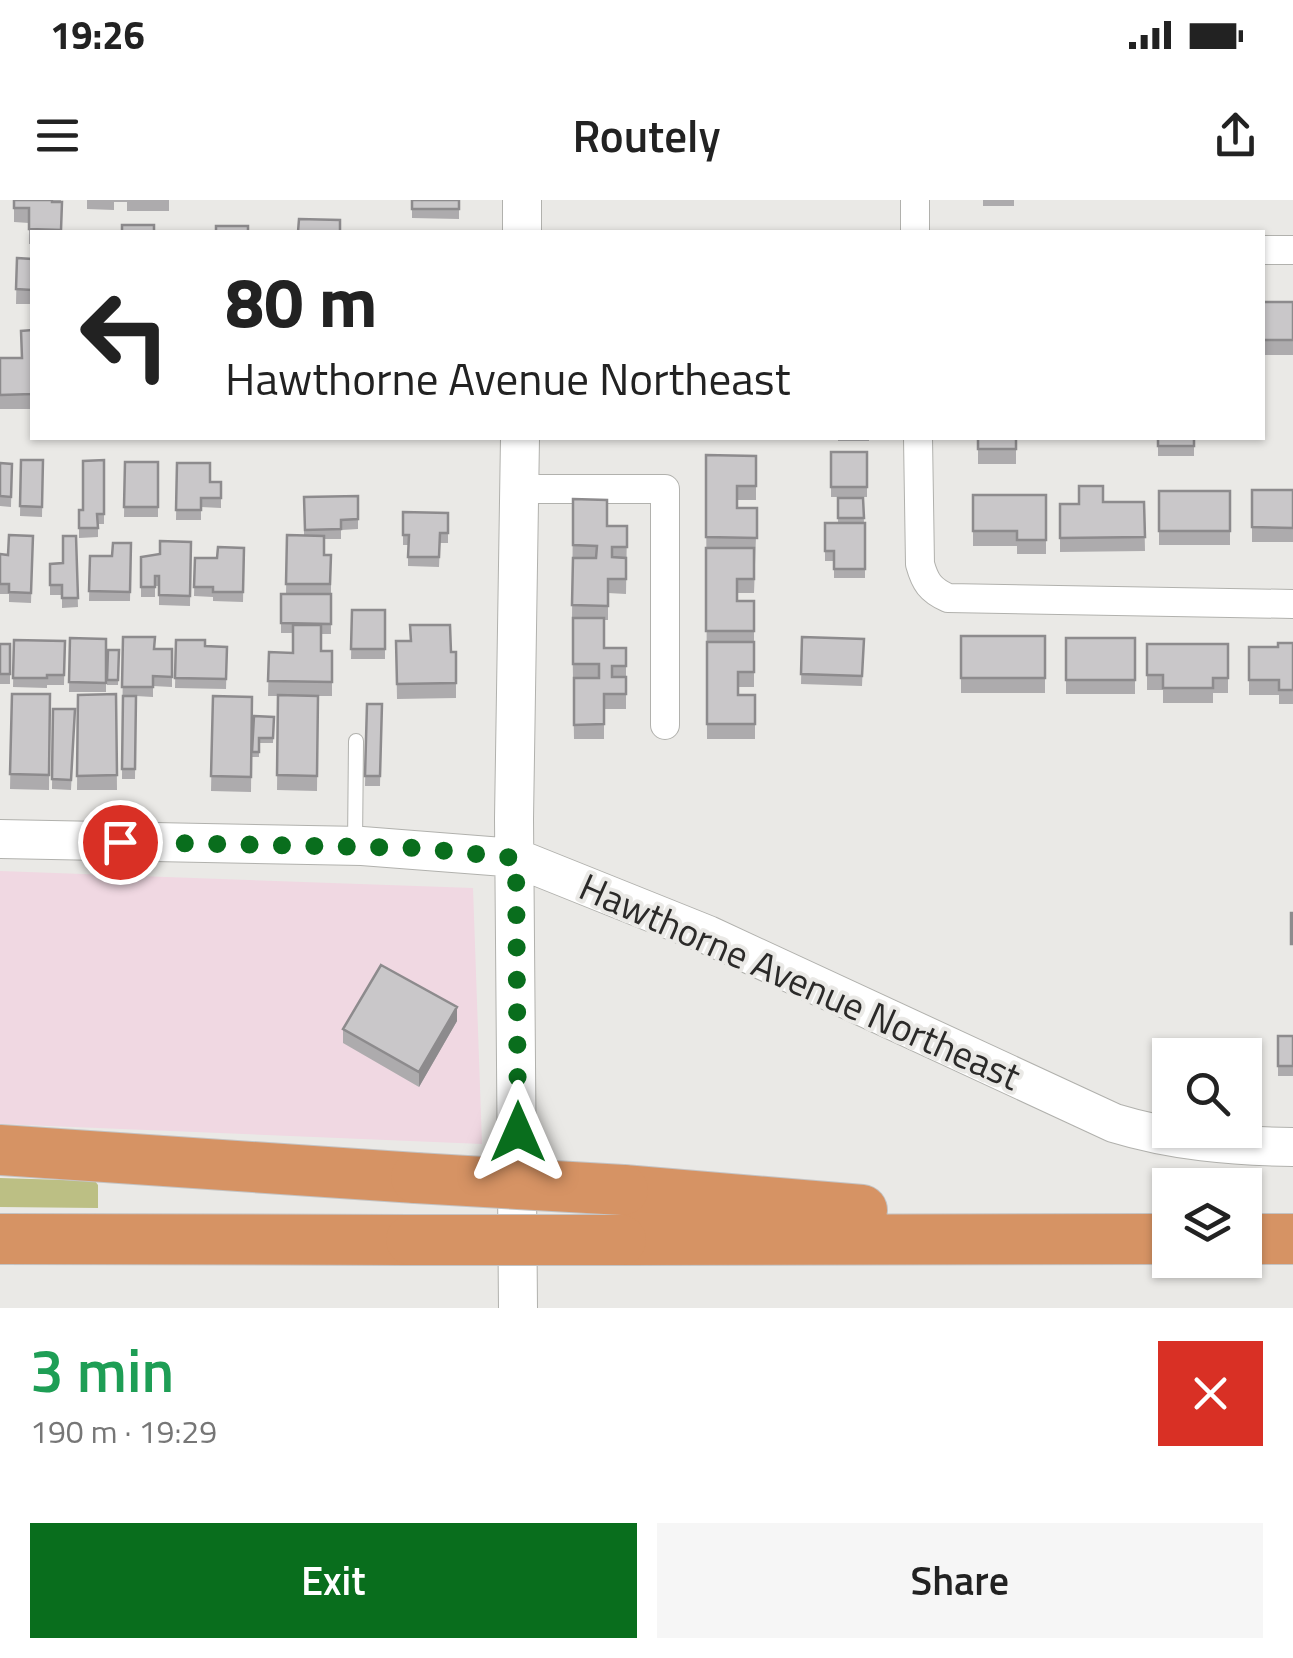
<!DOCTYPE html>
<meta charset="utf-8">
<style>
body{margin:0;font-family:"Titillium Web",sans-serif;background:#f6f6f6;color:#222;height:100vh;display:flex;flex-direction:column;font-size:38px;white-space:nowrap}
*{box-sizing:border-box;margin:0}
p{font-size:32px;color:#767676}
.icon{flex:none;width:55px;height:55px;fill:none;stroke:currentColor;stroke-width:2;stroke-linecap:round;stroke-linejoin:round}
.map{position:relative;height:1108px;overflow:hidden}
.details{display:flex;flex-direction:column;background:#fff;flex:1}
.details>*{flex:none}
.top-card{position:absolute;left:30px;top:30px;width:1235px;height:210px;border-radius:0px;box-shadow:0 2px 8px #0004;background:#fff;color:#222;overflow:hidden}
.controls{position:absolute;left:1152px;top:838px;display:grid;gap:20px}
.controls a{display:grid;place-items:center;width:110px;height:110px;border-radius:0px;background:#fff;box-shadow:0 2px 8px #0004;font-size:50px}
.pin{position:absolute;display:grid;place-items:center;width:85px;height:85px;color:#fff;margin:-42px;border:5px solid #fff;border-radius:50%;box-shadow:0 2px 10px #0007}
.me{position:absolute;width:110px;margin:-55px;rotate:0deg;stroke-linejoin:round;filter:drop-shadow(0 0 8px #0008)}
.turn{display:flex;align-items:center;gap:35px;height:210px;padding:0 30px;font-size:45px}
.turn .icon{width:130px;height:130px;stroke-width:2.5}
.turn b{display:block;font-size:70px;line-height:85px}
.round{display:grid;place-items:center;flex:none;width:105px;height:105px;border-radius:0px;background:#f6f6f6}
.head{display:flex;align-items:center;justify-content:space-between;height:170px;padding:0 30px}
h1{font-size:60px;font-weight:600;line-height:75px;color:#1e9e55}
.primary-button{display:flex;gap:20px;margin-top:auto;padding:20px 30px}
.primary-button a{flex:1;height:115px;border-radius:0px;background:#096e1d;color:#fff;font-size:40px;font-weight:600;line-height:115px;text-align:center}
.primary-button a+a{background:#f6f6f6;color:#222}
.status{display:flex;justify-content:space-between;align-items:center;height:70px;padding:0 50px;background:#fff;direction:ltr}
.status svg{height:28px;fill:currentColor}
header{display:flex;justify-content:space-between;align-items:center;height:130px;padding:0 30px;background:#fff;font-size:45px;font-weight:600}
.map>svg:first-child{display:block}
.commercial{fill:#f0d8e2}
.green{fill:#bcbf84}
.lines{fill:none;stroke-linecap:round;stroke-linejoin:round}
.lane-casing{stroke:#b1b1ad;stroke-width:16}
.street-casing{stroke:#b1b1ad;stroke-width:30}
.secondary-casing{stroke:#b1b1ad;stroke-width:40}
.highway-casing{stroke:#c4c3c3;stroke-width:52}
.lane{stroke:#fff;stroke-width:14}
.street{stroke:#fff;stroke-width:28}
.secondary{stroke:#fff;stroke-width:38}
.highway{stroke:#d69364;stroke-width:50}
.highway-bridge-casing{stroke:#c4c3c3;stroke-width:52;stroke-linecap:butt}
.highway-bridge{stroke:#d69364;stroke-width:50}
.wall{fill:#adabad}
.shaded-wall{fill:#8d8b8d}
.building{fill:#c9c7c9;stroke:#8d8b8d;stroke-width:2.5}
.route{stroke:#096e1d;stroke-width:18;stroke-dasharray:0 32.4}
.labels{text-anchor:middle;stroke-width:8;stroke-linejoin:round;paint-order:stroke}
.street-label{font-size:38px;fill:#2b2a29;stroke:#eae9e6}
</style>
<div class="status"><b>19:26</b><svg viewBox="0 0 49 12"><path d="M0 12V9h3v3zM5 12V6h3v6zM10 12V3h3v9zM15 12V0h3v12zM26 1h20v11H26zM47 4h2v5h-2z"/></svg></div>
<header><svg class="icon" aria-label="menu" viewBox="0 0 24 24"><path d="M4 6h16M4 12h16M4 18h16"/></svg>Routely<svg class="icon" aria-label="share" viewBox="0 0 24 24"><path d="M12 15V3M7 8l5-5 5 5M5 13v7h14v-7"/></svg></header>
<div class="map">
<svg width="1293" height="1108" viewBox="0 0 1293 1108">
<rect width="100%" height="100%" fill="#eae9e6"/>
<!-- commercial -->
<path class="commercial" d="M 0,671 L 473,688 L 482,944 L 0,924 Z"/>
<!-- green -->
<path class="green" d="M 0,978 L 95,981 L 98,985 L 98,1008 L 0,1007 Z"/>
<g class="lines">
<!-- lane casing -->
<g class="lane-casing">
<path id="lane" d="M 355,645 L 356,541"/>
</g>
<!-- street casing -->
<g class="street-casing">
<path id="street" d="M 915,32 L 915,0
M 1262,50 L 1293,50
M 918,238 L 920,364 C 925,382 930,390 948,398 L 1293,404
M 520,289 L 665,289 L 665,525"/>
</g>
<!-- secondary casing -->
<g class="secondary-casing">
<path id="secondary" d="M 522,0 L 522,32
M 0,639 L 362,646 L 516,658 L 708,735 L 1114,923 C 1173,941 1231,946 1293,947
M 518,1108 L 514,619 L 520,238"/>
</g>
<!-- highway casing -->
<g class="highway-casing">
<path id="highway" d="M 0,950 L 416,978
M 623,990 L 862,1010
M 0,1039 L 411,1040
M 1245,1039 L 1293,1039
M 621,1040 L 1170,1039"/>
</g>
<!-- lane -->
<use href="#lane" class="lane"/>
<!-- street -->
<use href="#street" class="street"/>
<!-- secondary -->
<use href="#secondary" class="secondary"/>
<!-- highway -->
<use href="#highway" class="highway"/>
<!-- highway-bridge casing -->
<g class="highway-bridge-casing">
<path id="highway-bridge" d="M 416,978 L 623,990
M 411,1040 L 621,1040"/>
</g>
<!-- highway-bridge -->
<use href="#highway-bridge" class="highway-bridge"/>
</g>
<!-- wall -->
<path class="wall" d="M 14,0 L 61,0 L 61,32 L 32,32 L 32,44 L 29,44 L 29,23 L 14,22 Z
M 87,0 L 169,0 L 169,11 L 127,11 L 127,2 L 114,2 L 114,10 L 87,9 Z
M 412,0 L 459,0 L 459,19 L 412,18 Z
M 983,0 L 1014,0 L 1014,6 L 983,6 Z
M 17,58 L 32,59 L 32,104 L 16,104 Z
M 1262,102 L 1293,102 L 1293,155 L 1262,155 Z
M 32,130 L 32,209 L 0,209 L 0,158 L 21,158 Z
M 838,238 L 869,238 L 869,241 L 838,241 Z
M 978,238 L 1016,238 L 1016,264 L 978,264 Z
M 1158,238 L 1194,238 L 1194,256 L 1158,256 Z
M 831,252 L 867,252 L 867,297 L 831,297 Z
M 706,255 L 756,256 L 756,300 L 737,300 L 737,308 L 757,308 L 754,393 L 737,393 L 737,401 L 754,401 L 754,487 L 738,487 L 738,495 L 755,495 L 755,539 L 707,539 Z
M 21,260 L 43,260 L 42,317 L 20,316 Z
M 104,260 L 104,324 L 98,324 L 98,337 L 79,338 L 79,310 L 83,310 Z
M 125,262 L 158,262 L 158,317 L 124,317 Z
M 0,263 L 12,264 L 11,307 L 0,306 Z
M 177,263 L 210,282 L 221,282 L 221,308 L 201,307 L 201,320 L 176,320 Z
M 1252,290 L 1293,290 L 1293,342 L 1252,342 Z
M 1159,291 L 1230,291 L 1230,345 L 1159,345 Z
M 973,295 L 1046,295 L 1046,354 L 1017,354 L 1017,346 L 973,346 Z
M 358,296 L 358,329 L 341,330 L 341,339 L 324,339 L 324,355 L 331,355 L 331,434 L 321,434 L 321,451 L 332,451 L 332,496 L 318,496 L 317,591 L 277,590 L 278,496 L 268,496 L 269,452 L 293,453 L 293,433 L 281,433 L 281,394 L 286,394 L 287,335 L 304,335 L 304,297 Z
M 838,298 L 863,298 L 864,323 L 838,323 Z
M 573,299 L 607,326 L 627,326 L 626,394 L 608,393 L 608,420 L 604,420 L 604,448 L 626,448 L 626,509 L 604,509 L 604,539 L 574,539 L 572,420 Z
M 1103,302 L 1144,302 L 1145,351 L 1060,352 L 1060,304 Z
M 403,312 L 448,313 L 448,343 L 440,343 L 439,367 L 408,366 L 408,345 L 403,345 Z
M 825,323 L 865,323 L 865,378 L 834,378 L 834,361 L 825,361 Z
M 33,336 L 31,403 L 9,402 L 9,394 L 0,394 L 0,354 L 8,355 Z
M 76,336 L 78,407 L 62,408 L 62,395 L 50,395 L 50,364 L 63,363 Z
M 191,342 L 190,406 L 159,405 L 159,386 L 155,386 L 155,397 L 141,397 L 141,357 L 160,354 Z
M 131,343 L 130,401 L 89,401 L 90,356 L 112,356 Z
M 244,348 L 243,402 L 213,401 L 213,397 L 194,396 L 195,358 L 217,358 Z
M 352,410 L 385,410 L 385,459 L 351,459 Z
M 961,436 L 1045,436 L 1045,493 L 961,493 Z
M 123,437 L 155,449 L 172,449 L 172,487 L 153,486 L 153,497 L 136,496 L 135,579 L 122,579 Z
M 802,437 L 864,439 L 862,486 L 801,484 Z
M 70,438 L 106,439 L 106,492 L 69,492 Z
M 1066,438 L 1135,438 L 1135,494 L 1066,494 Z
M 14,440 L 65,441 L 64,485 L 47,485 L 47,488 L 13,487 Z
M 176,440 L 205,446 L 227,447 L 226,489 L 175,488 Z
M 396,441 L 456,452 L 456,498 L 397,499 Z
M 1293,443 L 1293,504 L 1279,504 L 1279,495 L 1249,495 L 1249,447 L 1278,447 Z
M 0,444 L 10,444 L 10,484 L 0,484 Z
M 1147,444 L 1228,444 L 1228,493 L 1213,493 L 1213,503 L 1163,503 L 1163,490 L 1147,490 Z
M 108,450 L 119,450 L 118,485 L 107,485 Z
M 12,494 L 50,494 L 49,590 L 10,589 Z
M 116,494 L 117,590 L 77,590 L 78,495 Z
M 213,496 L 252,497 L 251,592 L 211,591 Z
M 367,504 L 382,504 L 380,586 L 365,586 Z
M 53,509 L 75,509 L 71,590 L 52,589 Z
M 254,516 L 274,517 L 273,543 L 259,543 L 259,557 L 252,557 Z
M 457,821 L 419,887 L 343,843 L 343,829 Z
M 1278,836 L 1293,836 L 1293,876 L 1278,876 Z"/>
<!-- shaded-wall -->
<path class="shaded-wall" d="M 457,807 L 457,821 L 419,887 L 419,872 Z"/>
<!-- building -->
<path class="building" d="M 14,0 L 52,0 L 52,2 L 62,2 L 61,30 L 29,29 L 29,8 L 14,8 Z
M 412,0 L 459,0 L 459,9 L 412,9 Z
M 299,19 L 340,20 L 340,32 L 298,32 Z
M 122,25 L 154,25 L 154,32 L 122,32 Z
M 216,26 L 248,26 L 248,32 L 216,32 Z
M 17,58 L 32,59 L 32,90 L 16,89 Z
M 1262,102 L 1293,102 L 1293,140 L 1262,140 Z
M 32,130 L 32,194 L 0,195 L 0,158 L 22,158 L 21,131 Z
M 978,238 L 1016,238 L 1016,249 L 978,249 Z
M 1158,238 L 1194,238 L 1194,246 L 1158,246 Z
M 831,252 L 867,252 L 867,287 L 831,287 Z
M 706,255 L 756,256 L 756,286 L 737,286 L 737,308 L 757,308 L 757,338 L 706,337 Z
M 21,260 L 43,260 L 42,307 L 20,306 Z
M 104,260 L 104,314 L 97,314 L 98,328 L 79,328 L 79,310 L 83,310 L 83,261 Z
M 125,262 L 158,262 L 158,307 L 124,307 Z
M 0,263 L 12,264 L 11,297 L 0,296 Z
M 177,263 L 210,263 L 210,282 L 221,282 L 221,298 L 201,298 L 201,310 L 176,310 Z
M 1079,286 L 1103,286 L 1103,302 L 1144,302 L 1145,337 L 1060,338 L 1060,304 L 1079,304 Z
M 1252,290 L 1293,290 L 1293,328 L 1252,327 Z
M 1159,291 L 1230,291 L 1230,331 L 1159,331 Z
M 973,295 L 1046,295 L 1046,340 L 1017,340 L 1017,331 L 973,331 Z
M 358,296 L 358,319 L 341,320 L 341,329 L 305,330 L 304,297 Z
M 838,298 L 863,298 L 864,318 L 838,318 Z
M 573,299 L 607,300 L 607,326 L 627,326 L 627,347 L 612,347 L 612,357 L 626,358 L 626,379 L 608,379 L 608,406 L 572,405 L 573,358 L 596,358 L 597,346 L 573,345 Z
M 403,312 L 448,313 L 448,333 L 440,333 L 439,357 L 408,357 L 409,335 L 403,335 Z
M 825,323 L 865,323 L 865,369 L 834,369 L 834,351 L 825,351 Z
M 9,335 L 33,336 L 31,393 L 9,392 L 9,384 L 0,384 L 0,354 L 8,355 Z
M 287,335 L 324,336 L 324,355 L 331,355 L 330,384 L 286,384 Z
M 63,336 L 76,336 L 78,398 L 62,398 L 62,385 L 50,385 L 50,364 L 63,363 Z
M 160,341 L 191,342 L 190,396 L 159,395 L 159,376 L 155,376 L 155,387 L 141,387 L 141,357 L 160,354 Z
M 113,343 L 131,343 L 130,392 L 89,391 L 90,356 L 112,356 Z
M 218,347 L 244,348 L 243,392 L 213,392 L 213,387 L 194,387 L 195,358 L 217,358 Z
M 706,348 L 754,348 L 754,379 L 737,379 L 737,401 L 754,401 L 754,431 L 706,431 Z
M 281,394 L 331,394 L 331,424 L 281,423 Z
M 352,410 L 385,410 L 385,449 L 351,449 Z
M 573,418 L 604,418 L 604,448 L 626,448 L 626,466 L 612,466 L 612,477 L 626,477 L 626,494 L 604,494 L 604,524 L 574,525 L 574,478 L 599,478 L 599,464 L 573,464 Z
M 293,425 L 321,425 L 321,451 L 332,451 L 332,482 L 268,481 L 269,452 L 293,453 Z
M 410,425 L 450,425 L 451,452 L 456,452 L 456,483 L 397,484 L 396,441 L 411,441 Z
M 961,436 L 1045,436 L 1045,478 L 961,478 Z
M 123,437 L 155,437 L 154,449 L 172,449 L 172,477 L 153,476 L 153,487 L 122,487 Z
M 802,437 L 864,439 L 862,476 L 801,474 Z
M 70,438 L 106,439 L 106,483 L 69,482 Z
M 1066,438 L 1135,438 L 1135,480 L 1066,480 Z
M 14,440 L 65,441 L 64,475 L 47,475 L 47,478 L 13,478 Z
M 176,440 L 205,440 L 205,446 L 227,447 L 226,479 L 175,478 Z
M 707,442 L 754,442 L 754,472 L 738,472 L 738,495 L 755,495 L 755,524 L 707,524 Z
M 1278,443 L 1293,443 L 1293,490 L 1279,490 L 1279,480 L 1249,480 L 1249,447 L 1278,447 Z
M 0,444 L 10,444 L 10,474 L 0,474 Z
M 1147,444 L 1228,444 L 1228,478 L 1213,478 L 1213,488 L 1163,488 L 1163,475 L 1147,475 Z
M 108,450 L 119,450 L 118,480 L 107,480 Z
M 12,494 L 50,494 L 49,575 L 10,574 Z
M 116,494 L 117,575 L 77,576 L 78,495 Z
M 278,495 L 318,496 L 317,576 L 277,575 Z
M 123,496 L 136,496 L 135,569 L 122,569 Z
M 213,496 L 252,497 L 251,577 L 211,576 Z
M 367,504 L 382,504 L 380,576 L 365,576 Z
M 53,509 L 75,509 L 71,580 L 52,579 Z
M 254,516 L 274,517 L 273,538 L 259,538 L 259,552 L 252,552 Z
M 1291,713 L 1293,713 L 1293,744 L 1291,744 Z
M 381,765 L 457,807 L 419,872 L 343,829 Z
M 1278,836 L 1293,836 L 1293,866 L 1278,866 Z"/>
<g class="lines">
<!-- route -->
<path class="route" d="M 120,642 L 418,648 L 516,658 L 518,932"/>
</g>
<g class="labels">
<!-- street labels -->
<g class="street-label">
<text transform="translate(800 782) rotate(24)" y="13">Hawthorne Avenue Northeast</text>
</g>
</g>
</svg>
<div class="controls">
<a><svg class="icon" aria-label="search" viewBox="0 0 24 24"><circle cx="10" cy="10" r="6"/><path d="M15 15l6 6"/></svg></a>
<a><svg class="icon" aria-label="layers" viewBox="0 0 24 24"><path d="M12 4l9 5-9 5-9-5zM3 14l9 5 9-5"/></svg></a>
</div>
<div class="pin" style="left:120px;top:642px;background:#d93025"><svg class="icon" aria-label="arrive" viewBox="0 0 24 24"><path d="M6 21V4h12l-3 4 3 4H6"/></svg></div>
<svg class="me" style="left:518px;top:932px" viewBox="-20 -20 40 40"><path d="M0-17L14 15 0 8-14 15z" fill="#096e1d" stroke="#fff" stroke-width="4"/></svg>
<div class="top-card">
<div class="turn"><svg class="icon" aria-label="left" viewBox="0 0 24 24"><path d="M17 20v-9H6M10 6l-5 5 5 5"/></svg><div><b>80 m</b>Hawthorne Avenue Northeast</div></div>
</div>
</div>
<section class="details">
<div class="head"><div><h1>3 min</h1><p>190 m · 19:29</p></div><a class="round" style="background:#d93025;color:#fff"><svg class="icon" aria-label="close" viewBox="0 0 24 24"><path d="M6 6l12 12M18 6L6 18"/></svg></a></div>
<div class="primary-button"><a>Exit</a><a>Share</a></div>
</section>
